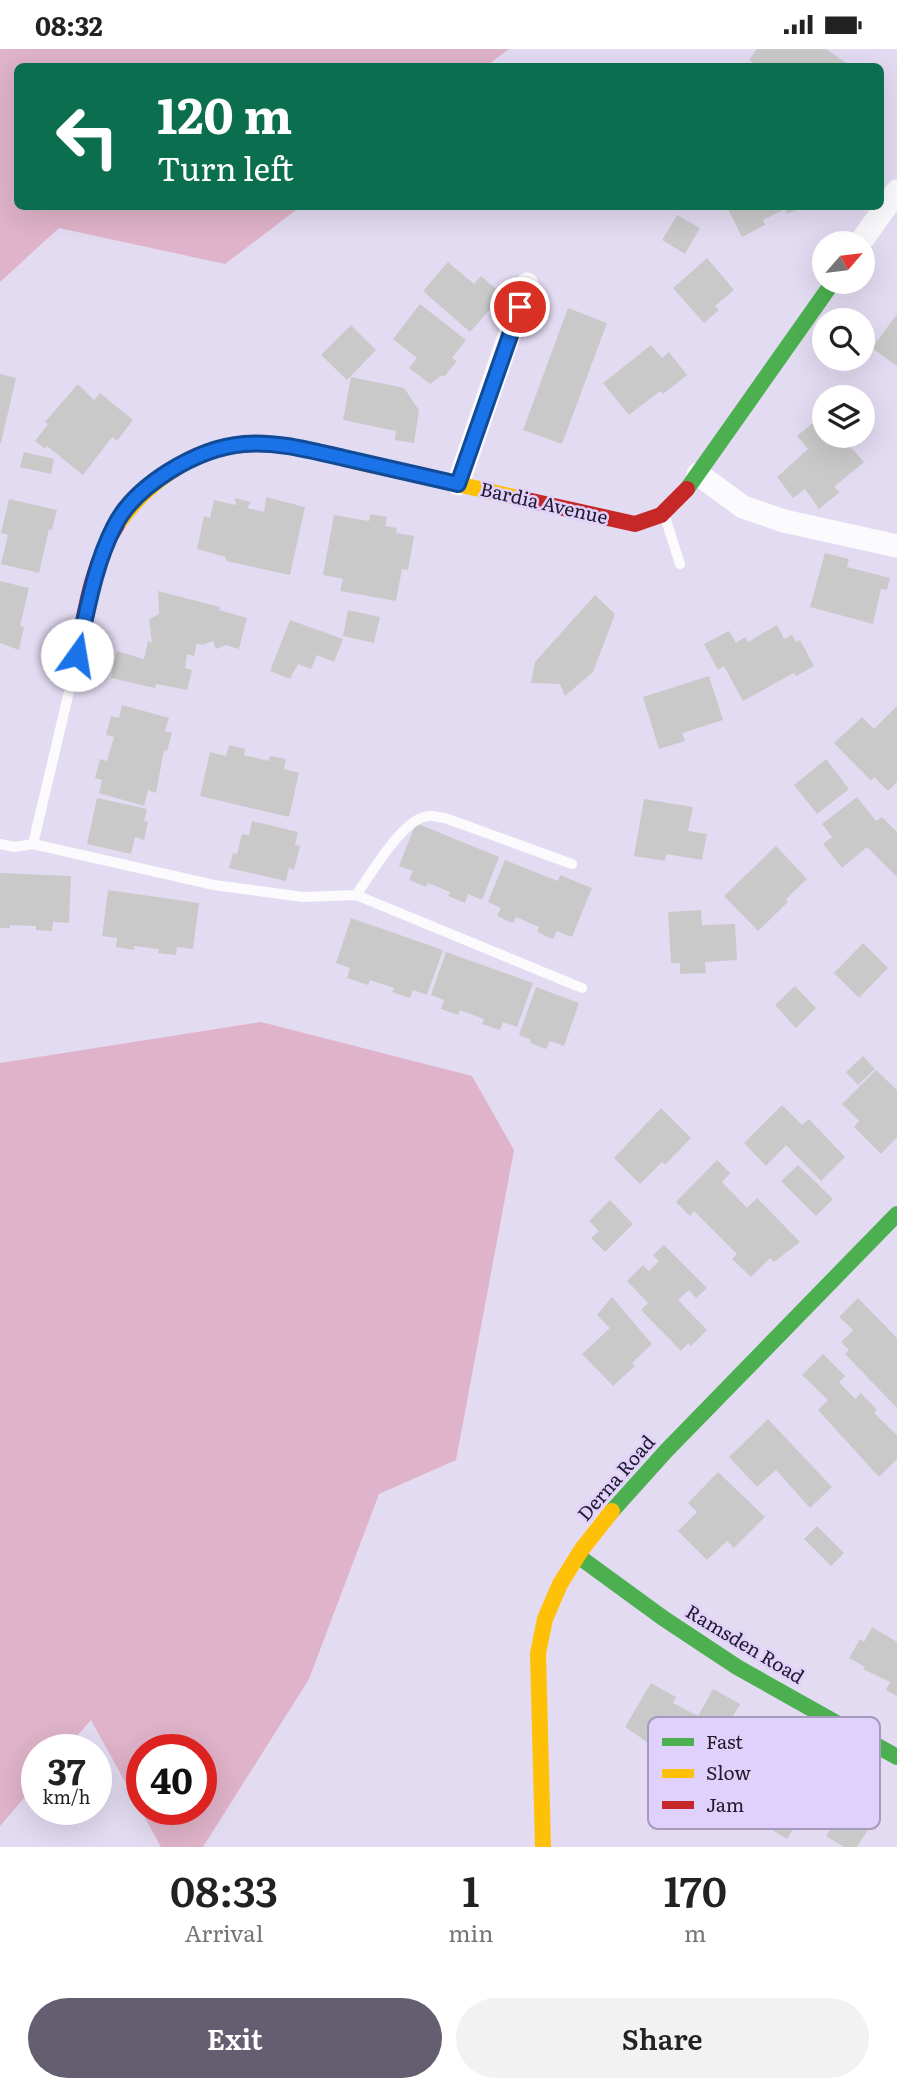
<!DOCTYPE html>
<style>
body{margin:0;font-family:Literata,serif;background:#f2f2f2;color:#222;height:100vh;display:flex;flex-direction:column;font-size:26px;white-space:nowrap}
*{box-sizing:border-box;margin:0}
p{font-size:23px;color:#767676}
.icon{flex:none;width:38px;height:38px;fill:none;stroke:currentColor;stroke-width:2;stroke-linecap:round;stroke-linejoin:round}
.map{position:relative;height:1798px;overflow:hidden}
.details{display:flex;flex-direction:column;background:#fff;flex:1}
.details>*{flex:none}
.banner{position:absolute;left:14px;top:14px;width:870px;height:147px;border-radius:10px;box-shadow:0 7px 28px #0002;background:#0b6e4f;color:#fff;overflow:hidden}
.needle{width:46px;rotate:62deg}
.controls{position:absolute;left:812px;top:182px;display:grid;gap:14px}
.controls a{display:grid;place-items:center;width:63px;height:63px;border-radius:50%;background:#fff;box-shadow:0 7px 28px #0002;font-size:35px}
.speed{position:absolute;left:21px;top:1685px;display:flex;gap:14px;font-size:35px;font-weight:700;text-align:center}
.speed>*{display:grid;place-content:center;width:91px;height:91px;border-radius:50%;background:#fff;box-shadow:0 7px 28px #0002;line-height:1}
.speed small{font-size:18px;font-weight:400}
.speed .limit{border:10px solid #d22;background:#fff;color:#111}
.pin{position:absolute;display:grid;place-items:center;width:60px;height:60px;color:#fff;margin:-30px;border:4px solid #fff;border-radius:50%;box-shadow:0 2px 7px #0007}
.me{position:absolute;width:77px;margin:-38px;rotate:13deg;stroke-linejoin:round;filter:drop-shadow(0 0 5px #0008)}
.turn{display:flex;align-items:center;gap:24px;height:147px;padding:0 28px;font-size:32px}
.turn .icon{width:91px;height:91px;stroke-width:2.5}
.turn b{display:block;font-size:49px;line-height:60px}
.eta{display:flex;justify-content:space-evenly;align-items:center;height:119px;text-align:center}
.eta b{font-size:42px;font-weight:600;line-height:49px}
.button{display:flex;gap:14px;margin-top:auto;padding:14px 28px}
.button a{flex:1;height:80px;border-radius:42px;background:#645e70;color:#fff;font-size:28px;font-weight:600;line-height:80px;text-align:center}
.button a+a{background:#f2f2f2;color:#222}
.status{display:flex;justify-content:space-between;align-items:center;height:49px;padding:0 35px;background:#fff;direction:ltr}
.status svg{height:19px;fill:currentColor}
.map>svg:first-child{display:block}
.green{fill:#dfb3c9;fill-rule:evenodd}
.building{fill:#cac9ca}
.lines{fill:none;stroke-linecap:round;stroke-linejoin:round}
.lane{stroke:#fbfafd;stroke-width:10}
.street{stroke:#fbfafd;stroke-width:23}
.fast{stroke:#4caf50;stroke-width:16}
.slow{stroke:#ffc107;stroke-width:16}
.jam{stroke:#c62828;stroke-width:16}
.route-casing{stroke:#114b97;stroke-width:18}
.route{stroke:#1a73e8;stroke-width:12}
.labels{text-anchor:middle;stroke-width:5;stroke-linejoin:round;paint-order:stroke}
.street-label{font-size:19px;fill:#201a2a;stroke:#e0d1fc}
.key{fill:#e0d1fc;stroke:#a69abd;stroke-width:2}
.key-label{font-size:19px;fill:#201a2a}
</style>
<div class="status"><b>08:32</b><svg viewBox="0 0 49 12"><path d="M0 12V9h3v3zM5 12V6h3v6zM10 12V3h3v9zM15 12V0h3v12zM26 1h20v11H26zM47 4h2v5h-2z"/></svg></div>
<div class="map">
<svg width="897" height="1798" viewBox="0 0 897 1798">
<rect width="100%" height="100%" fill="#e3dbf2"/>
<!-- green -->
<path class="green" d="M 0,0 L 509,0 L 485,18 L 18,18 L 18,158 L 300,158 L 225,215 L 59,179 L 0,233 Z
M 261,973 L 472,1027 L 514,1101 L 456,1411 L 379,1445 L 309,1630 L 203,1798 L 161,1798 L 91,1671 L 65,1701 L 37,1701 L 37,1734 L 0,1777 L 0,1014 ZM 142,1701 L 201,1701 L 201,1760 L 142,1760 Z"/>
<!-- building -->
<path class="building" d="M 757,0 L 826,0 L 852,18 L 759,18 L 749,11 Z
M 727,158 L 804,158 L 787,165 L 785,160 L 763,171 L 765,176 L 742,188 Z
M 677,166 L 700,179 L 685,205 L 662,191 Z
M 707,209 L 734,241 L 715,257 L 719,261 L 704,274 L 673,239 Z
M 448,213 L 474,235 L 481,227 L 503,246 L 470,283 L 423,242 Z
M 420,255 L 466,291 L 452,309 L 457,312 L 444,328 L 442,326 L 430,335 L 409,319 L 417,309 L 393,290 Z
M 568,259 L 607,274 L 562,395 L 523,381 Z
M 897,265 L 897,317 L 872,299 Z
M 351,276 L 376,301 L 347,331 L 321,306 Z
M 651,296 L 662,309 L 669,303 L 687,326 L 663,345 L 660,342 L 629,366 L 603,334 Z
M 0,325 L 16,329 L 1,394 L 0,394 Z
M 351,328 L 404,339 L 419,361 L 414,394 L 395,391 L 396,382 L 343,371 Z
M 78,335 L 94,351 L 100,344 L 133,371 L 117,392 L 112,388 L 83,426 L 47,397 L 45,400 L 35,392 L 48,375 L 45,373 Z
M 824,365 L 824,387 L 841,387 L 864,413 L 834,438 L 840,443 L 819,460 L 805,440 L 793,449 L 777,428 L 808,400 L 797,387 Z
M 24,403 L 54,410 L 51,425 L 20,418 Z
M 266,448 L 305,458 L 290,526 L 226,512 L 226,508 L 197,500 L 204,467 L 210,469 L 214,451 L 236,456 L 235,449 L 251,453 L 247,459 L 264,463 Z
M 9,450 L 57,461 L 52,481 L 49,480 L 39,524 L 1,515 L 8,486 L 1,484 Z
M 370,465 L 387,468 L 385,477 L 397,479 L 396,484 L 414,487 L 408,521 L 402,520 L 396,552 L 340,542 L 343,530 L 323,526 L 334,466 L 369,472 Z
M 825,504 L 849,510 L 847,518 L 890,529 L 887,541 L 881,540 L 873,575 L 810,558 Z
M 0,532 L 29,539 L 20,577 L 24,578 L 19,601 L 0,594 Z
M 158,542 L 220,558 L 219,561 L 247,569 L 239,600 L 226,596 L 216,600 L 213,592 L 202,596 L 197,594 L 194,607 L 187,605 L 185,619 L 192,621 L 187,641 L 156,635 L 155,639 L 111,629 L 117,602 L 144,610 L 148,592 L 152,594 L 149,570 L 159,565 Z
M 595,546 L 615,565 L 593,623 L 565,647 L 560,635 L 531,634 L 535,613 Z
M 348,561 L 380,568 L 374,594 L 343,587 Z
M 290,571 L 343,590 L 334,613 L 317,606 L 311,620 L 298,615 L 290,630 L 270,622 Z
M 777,576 L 784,590 L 792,586 L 796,593 L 800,591 L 814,617 L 796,627 L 794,624 L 743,652 L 724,617 L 718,621 L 704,595 L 729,582 L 736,594 L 745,588 L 748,593 Z
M 709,627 L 723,671 L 682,684 L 685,692 L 659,700 L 643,648 Z
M 122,656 L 169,669 L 165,682 L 172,684 L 167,702 L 164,701 L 156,744 L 148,741 L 144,757 L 99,744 L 102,731 L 95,729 L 100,710 L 107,712 L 114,688 L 106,686 L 111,667 L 119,669 Z
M 897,657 L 897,733 L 888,742 L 874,728 L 871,732 L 834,694 L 862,668 L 874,680 Z
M 229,696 L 245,700 L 244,706 L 268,712 L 270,707 L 286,710 L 284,720 L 299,724 L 289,768 L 200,747 L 210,703 L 226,707 Z
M 826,710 L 849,740 L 817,765 L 794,736 Z
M 857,748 L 876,772 L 882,768 L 897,783 L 897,828 L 867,798 L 842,819 L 823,795 L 832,788 L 822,775 Z
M 97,749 L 147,760 L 144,772 L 148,773 L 144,791 L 135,788 L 131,805 L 87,795 Z
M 644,750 L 693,758 L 688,782 L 707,785 L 702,811 L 666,805 L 665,812 L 634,807 Z
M 252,772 L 298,783 L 295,796 L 300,797 L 294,821 L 289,819 L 286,832 L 229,819 L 233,804 L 237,805 L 242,785 L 249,786 Z
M 416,774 L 499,808 L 482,851 L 468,845 L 465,854 L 448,847 L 450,843 L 428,834 L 426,838 L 409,831 L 413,822 L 399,817 Z
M 776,797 L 807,830 L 786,850 L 788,853 L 758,882 L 724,847 Z
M 505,811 L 558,832 L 560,826 L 592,839 L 572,888 L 557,882 L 553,890 L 537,883 L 539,878 L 516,868 L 513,874 L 497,867 L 501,859 L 488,853 Z
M 0,824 L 71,827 L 69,874 L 53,873 L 52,882 L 36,881 L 36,877 L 10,876 L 10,879 L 0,879 Z
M 108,841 L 199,854 L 193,900 L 177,898 L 176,906 L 158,904 L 159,900 L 134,897 L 134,901 L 116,898 L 117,889 L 102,887 Z
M 701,861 L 702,876 L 735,875 L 737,911 L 705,913 L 706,924 L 680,925 L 680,914 L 671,914 L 668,863 Z
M 351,869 L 443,901 L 427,946 L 413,941 L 410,949 L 392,943 L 394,939 L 370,931 L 368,936 L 347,929 L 350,919 L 336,914 Z
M 863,894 L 888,919 L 859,949 L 834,924 Z
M 446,903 L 533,934 L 517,978 L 503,973 L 500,981 L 482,975 L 484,970 L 460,961 L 458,966 L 441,960 L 444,951 L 431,946 Z
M 795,937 L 816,959 L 796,979 L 775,956 Z
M 536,938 L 579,954 L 564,997 L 550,992 L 546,1000 L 530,994 L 531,991 L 519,986 Z
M 863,1007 L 875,1020 L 858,1036 L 846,1023 Z
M 876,1021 L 897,1041 L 897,1088 L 881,1105 L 854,1078 L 859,1072 L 842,1055 Z
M 782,1056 L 802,1076 L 809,1070 L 845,1108 L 821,1132 L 786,1096 L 766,1117 L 744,1094 Z
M 661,1059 L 691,1089 L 665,1116 L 662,1113 L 640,1135 L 614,1109 Z
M 717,1111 L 730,1124 L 722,1133 L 747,1159 L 757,1149 L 800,1193 L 774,1213 L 770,1209 L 751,1228 L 732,1210 L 737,1205 L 694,1162 L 690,1167 L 676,1153 Z
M 798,1116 L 833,1150 L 816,1167 L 781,1132 Z
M 610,1151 L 633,1175 L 605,1203 L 591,1189 L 599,1182 L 589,1172 Z
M 664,1196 L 707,1239 L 696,1249 L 689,1241 L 678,1251 L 707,1281 L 691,1297 L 688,1294 L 681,1302 L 641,1261 L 648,1254 L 627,1232 L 643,1216 L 649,1222 L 659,1212 L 653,1206 Z
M 612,1248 L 652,1295 L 632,1314 L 635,1317 L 613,1337 L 582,1305 L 610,1279 L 597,1266 Z
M 858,1249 L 897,1289 L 897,1359 L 845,1305 L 849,1301 L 841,1293 L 853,1281 L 839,1268 Z
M 823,1305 L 845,1327 L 839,1333 L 855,1350 L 861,1344 L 877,1361 L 874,1364 L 897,1386 L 897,1410 L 879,1428 L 818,1361 L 828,1351 L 802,1326 Z
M 768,1370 L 832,1438 L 810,1459 L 776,1421 L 757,1438 L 729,1408 Z
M 718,1423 L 765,1468 L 734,1499 L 727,1492 L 707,1511 L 678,1482 L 697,1463 L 688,1454 Z
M 817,1477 L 844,1504 L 831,1517 L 804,1490 Z
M 872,1578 L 897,1593 L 897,1647 L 886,1641 L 890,1633 L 863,1620 L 865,1618 L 849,1609 L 860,1590 L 864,1593 Z
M 651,1634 L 676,1648 L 673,1654 L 698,1667 L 713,1640 L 740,1655 L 722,1686 L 715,1681 L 693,1717 L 708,1726 L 692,1755 L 676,1739 L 687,1720 L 674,1710 L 677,1704 L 654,1689 L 650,1695 L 625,1678 Z
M 757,1690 L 797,1718 L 792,1727 L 800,1732 L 802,1728 L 814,1736 L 811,1741 L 817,1745 L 821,1761 L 815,1770 L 803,1763 L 787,1790 L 759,1773 L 753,1782 L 737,1773 L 744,1762 L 721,1748 Z
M 851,1748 L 878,1765 L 857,1798 L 844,1798 L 826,1787 Z"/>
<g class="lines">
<!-- lane -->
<path class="lane" d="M 665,468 L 680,515
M 0,795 L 15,798 L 33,795 L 214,836 L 303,848 L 356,846 L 582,939
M 33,795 L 72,630
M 356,846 C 370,827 403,768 429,767 C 433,766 440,769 445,769 L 572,815"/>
<!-- street -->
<path class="street" d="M 860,194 L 897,142
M 698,425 L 743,458 L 784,472 L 897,497
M 458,435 L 527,235"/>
<!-- fast -->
<path class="fast" d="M 687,440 L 833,233
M 612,1462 L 666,1402 L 897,1165
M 578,1507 L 663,1569 L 737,1618 L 897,1708"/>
<!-- slow -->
<path class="slow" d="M 117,476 C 146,434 196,397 249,395 C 289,393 331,407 370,416 C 422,427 475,439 527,451
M 543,1798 L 538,1604 L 545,1570 L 560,1535 L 582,1500 L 612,1462"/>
<!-- jam -->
<path class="jam" d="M 527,451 L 635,475 L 661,466 L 687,440
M 72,629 C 83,579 88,520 117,476"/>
</g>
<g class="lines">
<!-- route casing -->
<g class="route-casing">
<path id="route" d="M 77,606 C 87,563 94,517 114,478 C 135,436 197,399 244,395 C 277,392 312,402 344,409 C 382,418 420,426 458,435 L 520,258"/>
</g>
<!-- route -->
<use href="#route" class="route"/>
</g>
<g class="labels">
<!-- street labels -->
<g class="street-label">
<text transform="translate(544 454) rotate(13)" y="7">Bardia Avenue</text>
<text transform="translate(616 1429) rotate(-49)" y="7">Derna Road</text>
<text transform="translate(745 1595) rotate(31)" y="7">Ramsden Road</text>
</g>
</g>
<!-- legend -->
<rect x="648" y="1668" width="232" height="112" rx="10" class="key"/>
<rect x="662" y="1689" width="32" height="8" fill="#4caf50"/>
<rect x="662" y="1720" width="32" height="9" fill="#ffc107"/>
<rect x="662" y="1752" width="32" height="8" fill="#c62828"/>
<g class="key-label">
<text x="706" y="1700">Fast</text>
<text x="706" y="1731">Slow</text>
<text x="706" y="1763">Jam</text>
</g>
</svg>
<div class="controls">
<a><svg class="needle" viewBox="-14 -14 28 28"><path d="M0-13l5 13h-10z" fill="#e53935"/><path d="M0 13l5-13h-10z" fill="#767676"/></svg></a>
<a><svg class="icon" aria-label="search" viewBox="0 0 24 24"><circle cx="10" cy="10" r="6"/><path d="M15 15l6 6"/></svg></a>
<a><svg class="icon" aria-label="layers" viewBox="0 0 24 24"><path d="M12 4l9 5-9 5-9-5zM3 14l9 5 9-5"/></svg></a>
</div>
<div class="speed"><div>37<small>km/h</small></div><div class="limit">40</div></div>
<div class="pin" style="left:520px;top:258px;background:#d93025"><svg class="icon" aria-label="arrive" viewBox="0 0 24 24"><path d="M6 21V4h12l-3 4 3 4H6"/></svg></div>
<svg class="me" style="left:77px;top:606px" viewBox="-20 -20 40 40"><circle r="19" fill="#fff"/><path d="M0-13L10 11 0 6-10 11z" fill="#1a73e8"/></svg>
<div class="banner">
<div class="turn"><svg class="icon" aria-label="left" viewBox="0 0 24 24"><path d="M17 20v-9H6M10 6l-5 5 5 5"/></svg><div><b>120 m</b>Turn left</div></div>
</div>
</div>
<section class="details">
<div class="eta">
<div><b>08:33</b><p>Arrival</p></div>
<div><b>1</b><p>min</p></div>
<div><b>170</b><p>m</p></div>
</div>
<div class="button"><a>Exit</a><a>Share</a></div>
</section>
